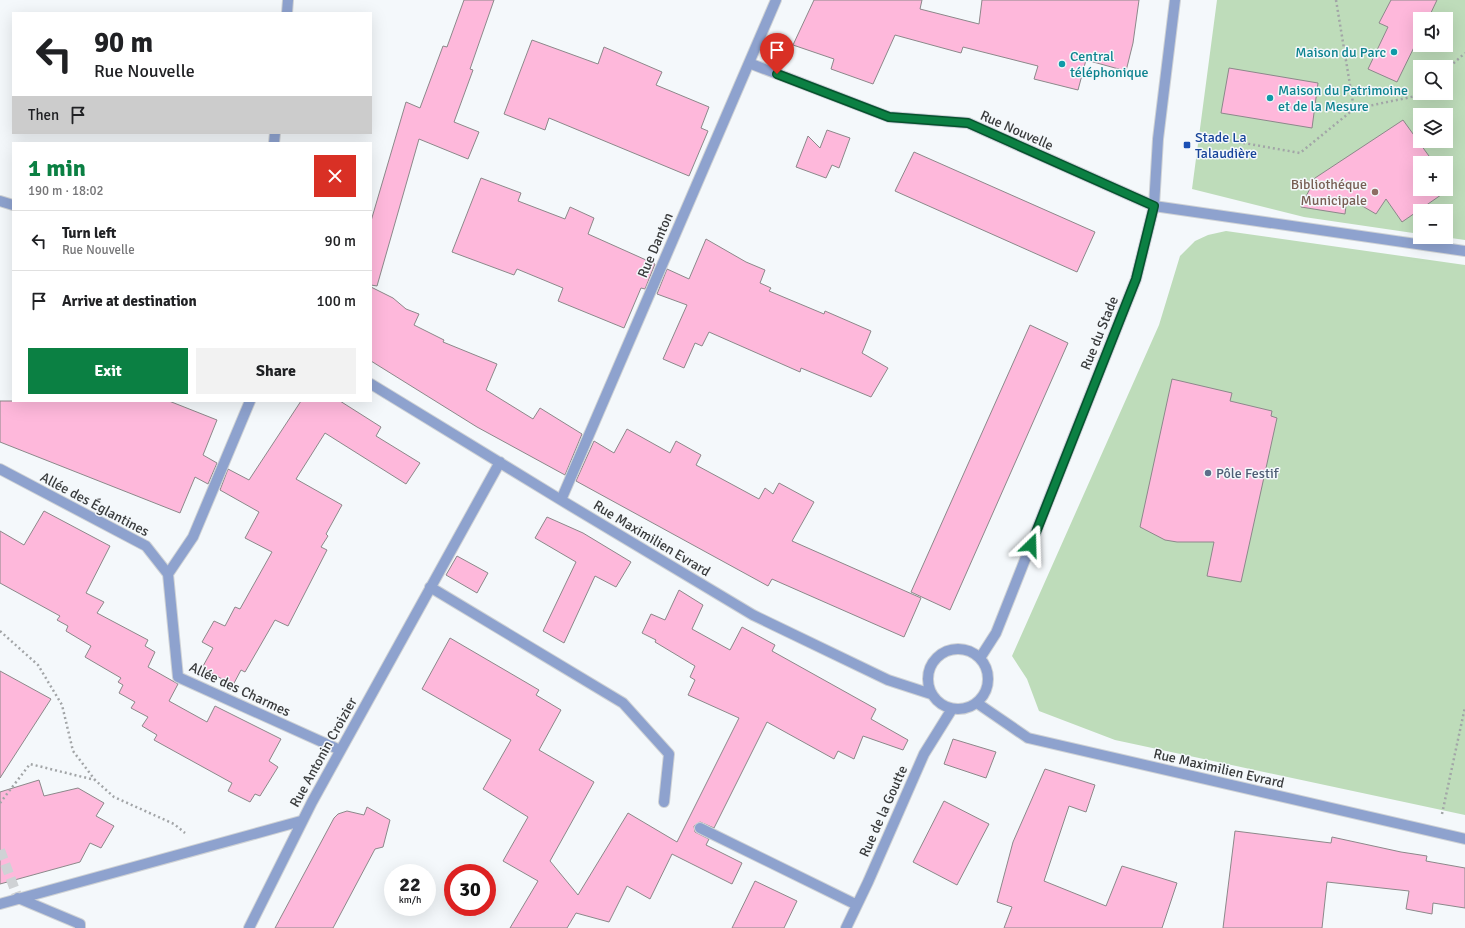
<!DOCTYPE html>
<meta charset="utf-8">
<style>
body{margin:0;font-family:Signika,sans-serif;background:#f2f2f2;color:#202124;height:100vh;display:flex;flex-direction:column;font-size:15px;white-space:nowrap}
*{box-sizing:border-box;margin:0}
p{font-size:13px;color:#757577}
.icon{flex:none;width:22px;height:22px;fill:none;stroke:currentColor;stroke-width:2;stroke-linecap:round;stroke-linejoin:round}
.map{position:relative;flex:1;overflow:hidden}
.panel{position:absolute;left:12px;top:142px;width:360px;height:260px;display:flex;flex-direction:column;background:#fff;border-radius:0px;box-shadow:0 4px 16px #0002}
.panel>*{flex:none}
.hud{position:absolute;left:12px;top:12px;width:360px;height:122px;border-radius:0px;box-shadow:0 4px 16px #0002;background:#fff;color:#202124;overflow:hidden}
.buttons{position:absolute;left:1413px;top:12px;display:grid;gap:8px}
.buttons a{display:grid;place-items:center;width:40px;height:40px;border-radius:0px;background:#fff;box-shadow:0 4px 16px #0002;font-size:20px}
.speed{position:absolute;left:384px;top:864px;display:flex;gap:8px;font-size:20px;font-weight:700;text-align:center}
.speed>*{display:grid;place-content:center;width:52px;height:52px;border-radius:50%;background:#fff;box-shadow:0 4px 16px #0002;line-height:1}
.speed small{font-size:10px;font-weight:400}
.speed .limit{border:6px solid #d22;background:#fff;color:#111}
.pin{position:absolute;display:grid;place-items:center;width:34px;height:34px;color:#fff;margin:-41px -17px;border-radius:50% 50% 50% 0;rotate:-45deg;box-shadow:0 0 4px #0007}
.pin .icon{rotate:45deg}
.me{position:absolute;width:44px;margin:-22px;rotate:22deg;stroke-linejoin:round;filter:drop-shadow(0 0 3px #0008)}
.turn{display:flex;align-items:center;gap:14px;height:84px;padding:0 16px;font-size:18px}
.turn .icon{width:52px;height:52px;stroke-width:2.5}
.turn b{display:block;font-size:28px;line-height:34px}
.then{display:flex;align-items:center;height:38px;padding:0 16px;background:#0003;gap:8px;font-size:15px}
.round{display:grid;place-items:center;flex:none;width:42px;height:42px;border-radius:0px;background:#f2f2f2}
.head{display:flex;align-items:center;justify-content:space-between;height:68px;padding:0 16px}
h1{font-size:24px;font-weight:800;line-height:30px;color:#0b8043}
.action{display:flex;gap:8px;margin-top:auto;padding:8px 16px}
.action a{flex:1;height:46px;border-radius:0px;background:#0b8043;color:#fff;font-size:16px;font-weight:800;line-height:46px;text-align:center}
.action a+a{background:#f2f2f2;color:#202124}
ul{padding:0;list-style:none}
li{display:flex;align-items:center;gap:12px;height:60px;padding:0 16px;border-top:1px solid #e0e0e0}
li div{flex:1}
li b{display:block;font-size:15px}
li em{font-style:normal}
.map>svg:first-child{display:block}
.green{fill:#bedcba;fill-rule:evenodd}
.building{fill:#feb8db;stroke:#8c888a}
.lines{fill:none;stroke-linecap:round;stroke-linejoin:round}
.street-tunnel{stroke:#cfd2d5;stroke-width:10;stroke-dasharray:10 5;stroke-linecap:butt}
.street-casing{stroke:#cfd2d5;stroke-width:12}
.path{stroke:#a2a5a7;stroke-width:2.5;stroke-dasharray:2 3;stroke-linecap:butt}
.street{stroke:#8ea2ce;stroke-width:10}
.route-casing{stroke:#07532c;stroke-width:10}
.route{stroke:#0b8043;stroke-width:7}
.culture-dot{fill:#0f9aa8;stroke:#f4f8fb;stroke-width:1.5}
.transit-dot{fill:#1a4fb4;stroke:#f4f8fb;stroke-width:1.5}
.education-dot{fill:#8d6e63;stroke:#f4f8fb;stroke-width:1.5}
.service-dot{fill:#5c6f8a;stroke:#f4f8fb;stroke-width:1.5}
.labels{text-anchor:middle;stroke-width:3;stroke-linejoin:round;paint-order:stroke}
.culture-label{font-size:14px;fill:#0d838f;stroke:#f4f8fb;text-anchor:start}
.street-label{font-size:14px;fill:#393b3c;stroke:#f4f8fb}
.transit-label{font-size:14px;fill:#164399;stroke:#f4f8fb;text-anchor:start}
.education-label{font-size:14px;fill:#785e54;stroke:#f4f8fb;text-anchor:end}
.service-label{font-size:14px;fill:#4e5e75;stroke:#f4f8fb;text-anchor:start}
</style>
<div class="map">
<svg width="1465" height="928" viewBox="0 0 1465 928">
<rect width="100%" height="100%" fill="#f4f8fb"/>
<!-- green -->
<path class="green" d="M 1217,0 L 1465,0 L 1465,240 L 1444,237 L 1446,237 L 1446,211 L 1420,211 L 1420,234 L 1304,217 L 1192,189 ZM 1420,19 L 1446,19 L 1446,45 L 1420,45 ZM 1420,67 L 1446,67 L 1446,93 L 1420,93 ZM 1420,115 L 1446,115 L 1446,141 L 1420,141 ZM 1420,163 L 1446,163 L 1446,189 L 1420,189 Z
M 1226,231 L 1465,265 L 1465,815 L 1115,740 L 1039,711 L 1027,679 L 1012,656 L 1159,325 L 1180,256 L 1195,241 L 1208,235 Z"/>
<!-- building -->
<path class="building" d="M 464,0 L 494,0 L 470,69 L 473,70 L 454,122 L 479,132 L 468,159 L 419,139 L 377,286 L 371,285 L 371,221 L 406,102 L 420,108 L 443,46 L 447,47 Z
M 814,0 L 922,0 L 920,9 L 979,24 L 982,0 L 1139,0 L 1133,43 L 1126,71 L 1086,60 L 1078,90 L 1034,79 L 1038,66 L 963,47 L 961,53 L 895,35 L 873,84 L 831,69 L 834,59 L 793,45 Z
M 1391,0 L 1437,0 L 1428,19 L 1420,19 L 1420,35 L 1397,82 L 1368,69 L 1388,27 L 1379,23 Z
M 532,40 L 598,64 L 604,47 L 662,72 L 656,85 L 709,107 L 701,128 L 708,131 L 689,176 L 549,118 L 545,130 L 504,114 Z
M 1229,68 L 1318,83 L 1312,128 L 1221,113 Z
M 1403,120 L 1434,163 L 1420,163 L 1420,189 L 1446,189 L 1446,181 L 1451,188 L 1402,222 L 1386,199 L 1376,214 L 1347,197 L 1345,214 L 1301,207 L 1315,178 Z
M 827,130 L 850,138 L 839,168 L 832,165 L 826,178 L 796,167 L 808,136 L 820,148 Z
M 914,152 L 1095,232 L 1077,272 L 895,191 Z
M 481,178 L 521,193 L 518,201 L 565,219 L 570,207 L 594,218 L 588,234 L 655,264 L 645,289 L 641,288 L 624,328 L 558,301 L 563,288 L 517,269 L 514,275 L 452,252 Z
M 706,239 L 746,262 L 765,270 L 760,283 L 771,288 L 769,291 L 824,314 L 825,311 L 871,331 L 862,353 L 888,368 L 871,397 L 801,368 L 800,372 L 709,332 L 702,346 L 695,343 L 684,368 L 663,359 L 687,305 L 657,294 L 667,269 L 689,279 Z
M 371,287 L 393,298 L 406,309 L 419,314 L 414,325 L 444,340 L 443,342 L 497,364 L 486,390 L 533,419 L 540,408 L 582,434 L 565,475 L 477,427 L 371,361 Z
M 1030,325 L 1068,343 L 950,610 L 911,592 Z
M 1172,379 L 1232,393 L 1230,401 L 1272,411 L 1271,416 L 1277,418 L 1241,582 L 1207,576 L 1214,542 L 1177,542 L 1165,540 L 1140,527 Z
M 0,401 L 169,401 L 217,420 L 203,455 L 217,463 L 208,484 L 195,477 L 180,513 L 0,442 Z
M 301,401 L 340,401 L 381,427 L 376,436 L 420,463 L 406,484 L 325,433 L 296,479 L 342,505 L 326,534 L 328,536 L 321,547 L 327,550 L 288,626 L 275,620 L 245,672 L 241,670 L 233,685 L 202,668 L 213,648 L 202,642 L 214,621 L 225,626 L 235,607 L 240,609 L 272,552 L 245,538 L 259,512 L 220,490 L 228,469 L 249,480 Z
M 627,429 L 670,453 L 676,441 L 701,455 L 696,465 L 759,499 L 765,488 L 773,494 L 779,483 L 814,502 L 792,541 L 921,598 L 904,637 L 772,579 L 768,586 L 576,481 L 594,441 L 614,453 Z
M 44,511 L 110,546 L 86,593 L 104,602 L 97,613 L 148,640 L 145,646 L 155,652 L 148,667 L 178,684 L 169,701 L 207,722 L 215,706 L 281,739 L 269,761 L 278,767 L 260,796 L 255,794 L 250,802 L 228,791 L 232,783 L 154,740 L 157,735 L 142,726 L 148,717 L 131,708 L 135,702 L 119,693 L 123,685 L 118,682 L 121,678 L 85,657 L 91,646 L 66,631 L 68,626 L 57,620 L 60,616 L 0,583 L 0,531 L 24,545 Z
M 547,517 L 583,533 L 631,562 L 616,587 L 595,576 L 564,643 L 543,631 L 576,562 L 535,538 Z
M 457,556 L 488,573 L 477,593 L 446,575 Z
M 679,590 L 703,605 L 692,629 L 730,650 L 742,627 L 775,645 L 772,651 L 876,709 L 871,719 L 908,740 L 903,750 L 863,736 L 854,759 L 838,751 L 834,759 L 767,722 L 714,828 L 700,822 L 694,826 L 695,832 L 709,839 L 706,845 L 742,863 L 732,884 L 672,854 L 650,899 L 627,886 L 609,922 L 576,913 L 567,928 L 510,928 L 538,881 L 503,861 L 528,817 L 483,789 L 511,740 L 422,689 L 450,638 L 539,690 L 536,695 L 561,710 L 539,750 L 594,782 L 550,861 L 578,895 L 628,813 L 677,842 L 739,718 L 688,695 L 695,680 L 690,677 L 695,666 L 655,642 L 656,640 L 642,633 L 651,614 L 665,620 Z
M 0,671 L 51,699 L 0,778 Z
M 953,739 L 996,752 L 986,778 L 944,764 Z
M 1045,769 L 1095,785 L 1086,812 L 1069,806 L 1044,881 L 1106,906 L 1122,866 L 1177,883 L 1162,928 L 1004,928 L 1012,907 L 997,902 L 1013,842 Z
M 39,780 L 44,796 L 78,788 L 104,803 L 96,816 L 114,826 L 101,848 L 90,843 L 80,862 L 0,884 L 0,792 Z
M 944,801 L 989,824 L 957,885 L 913,862 Z
M 367,807 L 390,820 L 383,847 L 375,849 L 333,928 L 275,928 L 334,818 L 338,814 L 347,811 L 364,815 Z
M 1235,831 L 1331,843 L 1332,837 L 1401,852 L 1427,856 L 1426,861 L 1465,868 L 1465,908 L 1433,903 L 1432,914 L 1406,909 L 1409,891 L 1327,882 L 1322,928 L 1223,928 Z
M 755,881 L 797,901 L 784,928 L 732,928 Z"/>
<g class="lines">
<!-- street-tunnel -->
<path class="street-tunnel" d="M 0,850 L 18,898"/>
<!-- street casing -->
<g class="street-casing">
<path id="street" d="M 287,13 L 288,0
M 749,63 L 889,117 L 968,123 L 1154,206 L 1465,251
M 274,143 L 275,133
M 0,201 L 13,205
M 371,384 L 561,500 L 753,615 L 888,680 L 931,694
M 250,401 L 193,537 L 168,574 L 178,677 L 340,750
M 0,469 L 146,546 L 168,574
M 561,500 L 776,0
M 430,587 L 623,703 L 669,754 L 664,802
M928 679a30 30 0 1 1 60 0a30 30 0 1 1-60 0Z
M 980,658 L 996,633 L 1136,279 L 1154,206 L 1158,139 L 1175,0
M 977,703 L 1028,738 L 1465,839
M 700,828 L 857,905
M 18,898 L 80,924 L 80,928
M 0,904 L 301,821
M 249,928 L 312,802 L 500,462
M 846,928 L 868,882 L 924,754 L 952,709"/>
</g>
<!-- path -->
<path class="path" d="M 1336,0 L 1354,109
M 1446,70 L 1465,53
M 1199,135 L 1300,153 L 1354,109 L 1416,96 L 1420,93
M 0,631 L 38,665 L 62,705 L 73,751 L 95,780
M 0,803 L 30,764 L 95,780 L 114,797 L 174,824 L 185,833
M 1442,814 L 1465,707"/>
<!-- street -->
<use href="#street" class="street"/>
</g>
<g class="lines">
<!-- route casing -->
<g class="route-casing">
<path id="route" d="M 777,74 L 889,117 L 968,123 L 1154,206 L 1136,279 L 1031,545"/>
</g>
<!-- route -->
<use href="#route" class="route"/>
</g>
<!-- markers -->
<g class="culture-dot">
<circle cx="1394" cy="52" r="4"/>
<circle cx="1062" cy="64" r="4"/>
<circle cx="1270" cy="98" r="4"/>
</g>
<rect class="transit-dot" x="1183" y="141" width="8" height="8" rx="2"/>
<circle class="education-dot" cx="1375" cy="192" r="4"/>
<circle class="service-dot" cx="1208" cy="473" r="4"/>
<g class="labels">
<!-- culture labels -->
<g class="culture-label">
<text x="1386" y="57" text-anchor="end">Maison du Parc</text>
<text x="1070" y="61">Central<tspan x="1070" dy="16">téléphonique</tspan></text>
<text x="1278" y="95">Maison du Patrimoine<tspan x="1278" dy="16">et de la Mesure</tspan></text>
</g>
<!-- street labels -->
<g class="street-label">
<text transform="translate(1017 130) rotate(24)" y="5">Rue Nouvelle</text>
<text transform="translate(655 245) rotate(-67)" y="5">Rue Danton</text>
<text transform="translate(1099 333) rotate(-68)" y="5">Rue du Stade</text>
<text transform="translate(95 504) rotate(28)" y="5">Allée des Églantines</text>
<text transform="translate(652 538) rotate(31)" y="5">Rue Maximilien Evrard</text>
<text transform="translate(240 689) rotate(25)" y="5">Allée des Charmes</text>
<text transform="translate(323 752) rotate(-61)" y="5">Rue Antonin Croizier</text>
<text transform="translate(1219 768) rotate(13)" y="5">Rue Maximilien Evrard</text>
<text transform="translate(883 811) rotate(-66)" y="5">Rue de la Goutte</text>
</g>
<!-- transit labels -->
<g class="transit-label">
<text x="1195" y="142">Stade La<tspan x="1195" dy="16">Talaudière</tspan></text>
</g>
<!-- education labels -->
<g class="education-label">
<text x="1367" y="189">Bibliothéque<tspan x="1367" dy="16">Municipale</tspan></text>
</g>
<!-- service labels -->
<g class="service-label">
<text x="1216" y="478">Pôle Festif</text>
</g>
</g>
</svg>
<div class="buttons">
<a><svg class="icon" aria-label="sound" viewBox="0 0 24 24"><path d="M4 9h4l5-4v14l-5-4H4zM17 9q2 3 0 6"/></svg></a>
<a><svg class="icon" aria-label="search" viewBox="0 0 24 24"><circle cx="10" cy="10" r="6"/><path d="M15 15l6 6"/></svg></a>
<a><svg class="icon" aria-label="layers" viewBox="0 0 24 24"><path d="M12 4l9 5-9 5-9-5zM3 14l9 5 9-5"/></svg></a>
<a>+</a>
<a>−</a>
</div>
<div class="speed"><div>22<small>km/h</small></div><div class="limit">30</div></div>
<div class="pin" style="left:777px;top:74px;background:#d93025"><svg class="icon" aria-label="arrive" viewBox="0 0 24 24"><path d="M6 21V4h12l-3 4 3 4H6"/></svg></div>
<svg class="me" style="left:1031px;top:545px" viewBox="-20 -20 40 40"><path d="M0-17L14 15 0 8-14 15z" fill="#0b8043" stroke="#fff" stroke-width="4"/></svg>
<div class="hud">
<div class="turn"><svg class="icon" aria-label="left" viewBox="0 0 24 24"><path d="M17 20v-9H6M10 6l-5 5 5 5"/></svg><div><b>90 m</b>Rue Nouvelle</div></div>
<div class="then">Then<svg class="icon" aria-label="arrive" viewBox="0 0 24 24"><path d="M6 21V4h12l-3 4 3 4H6"/></svg></div>
</div>
<section class="panel">
<div class="head"><div><h1>1 min</h1><p>190 m · 18:02</p></div><a class="round" style="background:#d93025;color:#fff"><svg class="icon" aria-label="close" viewBox="0 0 24 24"><path d="M6 6l12 12M18 6L6 18"/></svg></a></div>
<ul>
<li><svg class="icon" aria-label="left" viewBox="0 0 24 24"><path d="M17 20v-9H6M10 6l-5 5 5 5"/></svg><div><b>Turn left</b><p>Rue Nouvelle</p></div><em>90 m</em></li>
<li><svg class="icon" aria-label="arrive" viewBox="0 0 24 24"><path d="M6 21V4h12l-3 4 3 4H6"/></svg><div><b>Arrive at destination</b></div><em>100 m</em></li>
</ul>
<div class="action"><a>Exit</a><a>Share</a></div>
</section>
</div>
